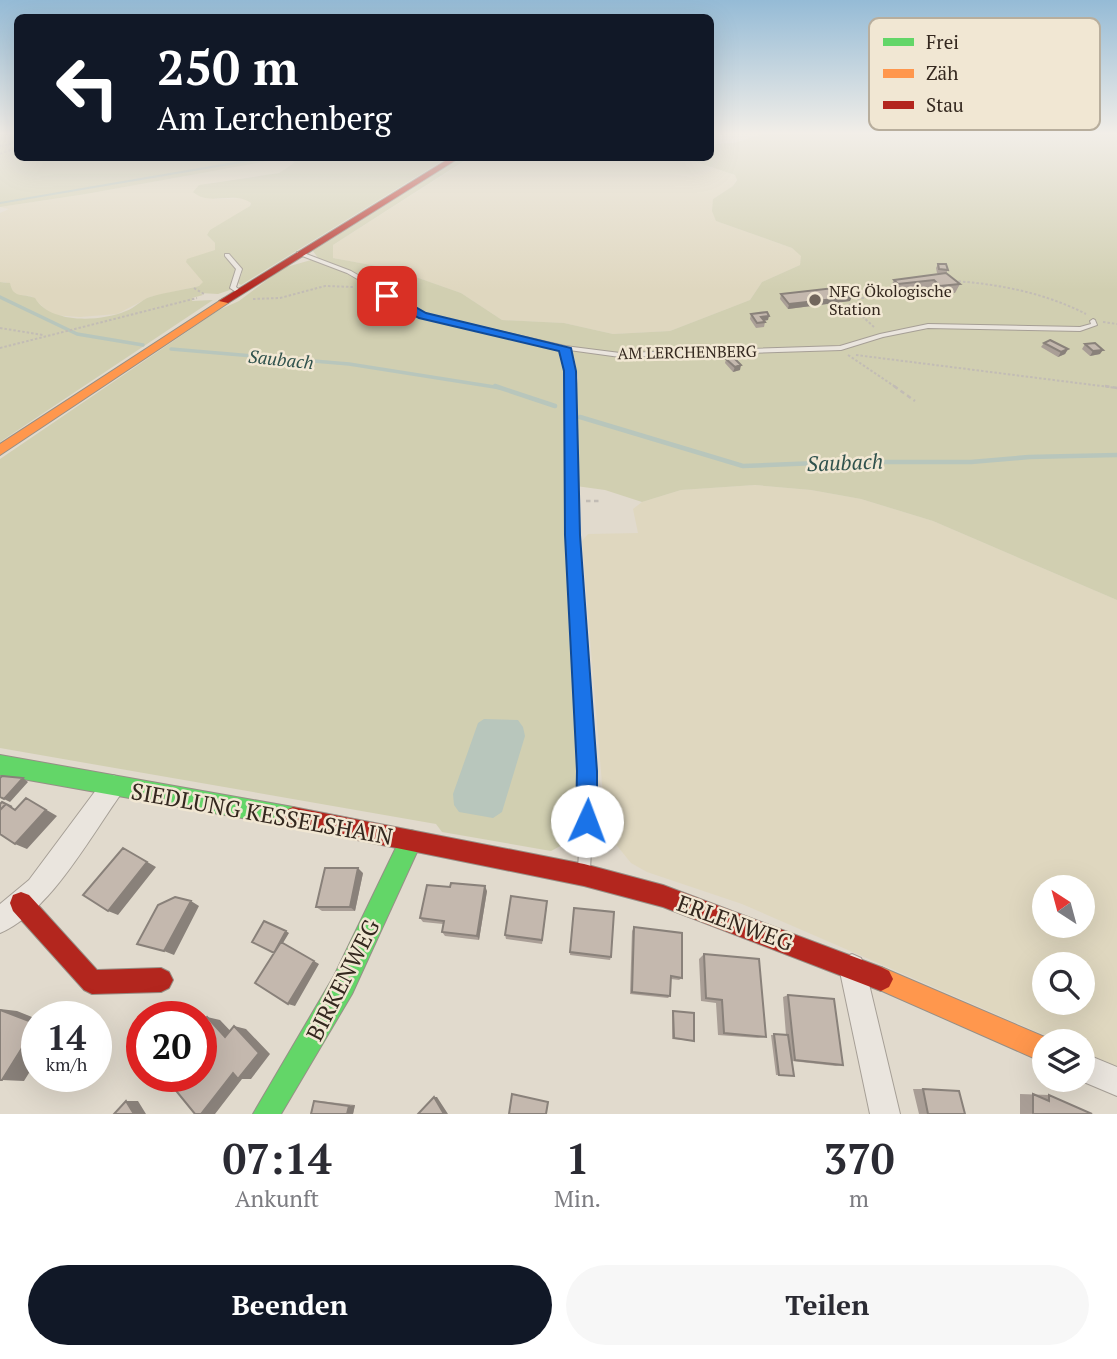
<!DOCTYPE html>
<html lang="de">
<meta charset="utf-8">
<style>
body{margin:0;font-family:"PT Serif",serif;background:#f7f7f7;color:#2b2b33;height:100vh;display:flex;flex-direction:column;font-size:26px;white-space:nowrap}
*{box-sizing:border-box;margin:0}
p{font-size:23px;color:#7c7c81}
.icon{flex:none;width:38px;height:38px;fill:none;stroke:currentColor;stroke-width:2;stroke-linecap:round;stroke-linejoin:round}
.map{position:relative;height:1114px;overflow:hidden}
.details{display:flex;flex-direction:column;background:#fff;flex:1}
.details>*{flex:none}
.guide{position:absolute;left:14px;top:14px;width:700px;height:147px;border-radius:10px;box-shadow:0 7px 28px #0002;background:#111827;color:#fff;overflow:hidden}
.needle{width:46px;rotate:324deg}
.buttons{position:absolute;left:1032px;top:875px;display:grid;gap:14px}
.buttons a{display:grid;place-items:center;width:63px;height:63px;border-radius:50%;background:#fff;box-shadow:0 7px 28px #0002;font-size:35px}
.speed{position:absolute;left:21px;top:1001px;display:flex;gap:14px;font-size:35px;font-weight:700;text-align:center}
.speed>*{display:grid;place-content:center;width:91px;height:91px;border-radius:50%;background:#fff;box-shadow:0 7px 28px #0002;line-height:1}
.speed small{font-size:18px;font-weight:400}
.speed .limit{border:10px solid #d22;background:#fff;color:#111}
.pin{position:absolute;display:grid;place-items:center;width:60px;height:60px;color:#fff;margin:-30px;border-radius:14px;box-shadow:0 4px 10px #0006}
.me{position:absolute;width:77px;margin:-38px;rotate:2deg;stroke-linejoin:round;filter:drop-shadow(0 0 5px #0008)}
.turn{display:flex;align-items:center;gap:24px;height:147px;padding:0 28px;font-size:32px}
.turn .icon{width:91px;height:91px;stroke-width:2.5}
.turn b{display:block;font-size:49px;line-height:60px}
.eta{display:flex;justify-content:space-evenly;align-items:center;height:119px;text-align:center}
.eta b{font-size:42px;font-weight:600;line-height:49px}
.cta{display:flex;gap:14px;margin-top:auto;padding:14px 28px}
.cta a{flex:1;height:80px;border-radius:42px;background:#111827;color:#fff;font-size:28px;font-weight:600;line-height:80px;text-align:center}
.cta a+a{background:#f7f7f7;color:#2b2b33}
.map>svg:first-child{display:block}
.farmland{fill:#dfd7bf;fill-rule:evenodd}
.green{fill:#d1cfb1}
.water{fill:#b8c6bc}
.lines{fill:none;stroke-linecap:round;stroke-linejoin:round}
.stream-far1{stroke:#b8c6bc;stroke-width:3.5}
.stream{stroke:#b8c6bc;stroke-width:4.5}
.lane-casing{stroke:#a69f96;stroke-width:2}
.street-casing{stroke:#a69f96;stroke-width:2}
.fast-casing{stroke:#968f86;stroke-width:2}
.slow-casing{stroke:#968f86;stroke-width:2}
.jam-casing{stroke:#968f86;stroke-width:2}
.path-far1{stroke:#c2bcb5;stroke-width:2;stroke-dasharray:2.5 2;stroke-linecap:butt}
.path{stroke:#c2bcb5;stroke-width:2.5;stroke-dasharray:4.5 3.5;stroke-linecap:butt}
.lane{fill:#eae5de;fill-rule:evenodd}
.street{fill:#eae5de;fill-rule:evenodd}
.fast{fill:#63d668;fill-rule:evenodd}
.slow{fill:#ff974d;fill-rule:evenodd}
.jam{fill:#b3261e;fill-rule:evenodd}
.wall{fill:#a99e96}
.shaded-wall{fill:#89817a}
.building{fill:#c4b8ae;stroke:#89817a;stroke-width:2}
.route{fill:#1a73e8;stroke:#114b97;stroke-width:2}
.poi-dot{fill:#71665c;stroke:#f1e7d3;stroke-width:2.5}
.labels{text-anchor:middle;stroke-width:5;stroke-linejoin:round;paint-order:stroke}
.far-poi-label{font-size:16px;fill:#34281f;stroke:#f1e7d3;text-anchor:start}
.far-street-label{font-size:16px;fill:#34281f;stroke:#f1e7d3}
.far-water-label{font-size:18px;font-style:italic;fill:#30524d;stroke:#f1e7d3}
.water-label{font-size:21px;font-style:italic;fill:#30524d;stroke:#f1e7d3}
.near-street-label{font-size:23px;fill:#34281f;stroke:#f1e7d3}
.key{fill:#f1e7d3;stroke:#b8ae9d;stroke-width:2}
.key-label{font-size:19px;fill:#34281f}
</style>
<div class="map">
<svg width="1117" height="1114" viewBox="0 0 1117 1114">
<rect width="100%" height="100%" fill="#e1dacd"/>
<!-- farmland -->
<path class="farmland" d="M 285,158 L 291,158 L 294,163 L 279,173 L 205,184 L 214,199 L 245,198 L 251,202 L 250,206 L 207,235 L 215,243 L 215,250 L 205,254 L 203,284 L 199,286 L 150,297 L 117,314 L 80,317 L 52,315 L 31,296 L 16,295 L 6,282 L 0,282 L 0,213 L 9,209 L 0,207 L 86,194 Z
M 470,158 L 684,158 L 735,175 L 737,179 L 733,186 L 713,199 L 716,221 L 792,248 L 802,256 L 800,265 L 762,282 L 750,300 L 670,331 L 613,334 L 564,323 L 502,320 L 461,293 L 393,269 L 333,258 L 333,245 Z
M 755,485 L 811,490 L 861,499 L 933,521 L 1117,600 L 1117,1067 L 1083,1052 L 1083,1041 L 1058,1041 L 742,904 L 647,872 L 631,863 L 614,842 L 605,820 L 582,541 L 588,534 L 638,533 L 633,509 L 642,502 L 681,490 ZM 1045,887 L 1083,887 L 1083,926 L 1045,926 ZM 1045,964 L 1083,964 L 1083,1003 L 1045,1003 Z"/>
<!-- green -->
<path class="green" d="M 0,134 L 17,134 L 18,158 L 447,158 L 241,285 L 238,283 L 242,273 L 236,273 L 230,290 L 218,294 L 200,293 L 203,295 L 192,298 L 192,301 L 213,300 L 0,442 L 0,282 L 10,283 C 13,299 23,293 35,298 C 50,324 100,322 126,311 C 135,308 141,300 150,297 C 166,292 183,290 199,286 L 203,282 L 186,262 L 187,259 L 215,250 L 215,243 L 207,235 L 210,230 L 250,206 L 251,203 C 233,190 210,207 193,192 L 199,185 L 279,173 L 294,163 L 291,158 L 285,158 L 86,194 L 0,207 Z
M 763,134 L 1117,134 L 1117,600 L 933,521 L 861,499 L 811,490 L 755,485 L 681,490 L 642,502 L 605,490 L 576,486 L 575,395 L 578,378 L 574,356 L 565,352 L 567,553 L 580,727 L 580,823 L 566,843 L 551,851 L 442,832 L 436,824 L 0,748 L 0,459 L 219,310 L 239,301 L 283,268 L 318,258 L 313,251 L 456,161 L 464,161 L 333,245 L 333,258 L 393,269 L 461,293 L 502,320 L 564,323 L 613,334 L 670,331 L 750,300 L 762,282 L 800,265 L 801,256 L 792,248 L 716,221 L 712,211 L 713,199 L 733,186 L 737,180 L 735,175 L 684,158 L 710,158 L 711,144 L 734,143 Z"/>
<!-- water -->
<path class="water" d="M 258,158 L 271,158 L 0,204 L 0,202 Z
M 484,719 L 518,720 L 523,727 L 525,736 L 502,812 L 493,818 L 459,812 L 454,805 L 453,794 L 478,723 Z"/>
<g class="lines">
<!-- stream-far1 -->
<path class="stream-far1" d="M 0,297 L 77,334 L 143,345
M 171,349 L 349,364 L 501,388"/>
<!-- stream -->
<path class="stream" d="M 495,386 L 555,406
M 580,417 L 743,466 L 842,462 L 971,462 L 1029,457 L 1117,455"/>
<!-- lane casing -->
<g class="lane-casing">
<path id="lane" d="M 297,252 L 301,252 L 351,271 L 425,314 L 565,346 L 620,353 L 840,346 L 880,334 L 928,324 L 1080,327 L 1091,324 L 1090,321 L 1093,319 L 1095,320 L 1097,325 L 1080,331 L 928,328 L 883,337 L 841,350 L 620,357 L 569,350 L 573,371 L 577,535 L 594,793 L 590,870 L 588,874 L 584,876 L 580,874 L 578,870 L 582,793 L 569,535 L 567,371 L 562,349 L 421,316 L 347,273 L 297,254 Z
M 225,254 L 229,254 L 242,269 L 236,287 L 240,290 L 240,292 L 236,292 L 230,288 L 236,269 L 225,256 Z"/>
</g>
<!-- street casing -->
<g class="street-casing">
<path id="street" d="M 113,775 L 121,778 L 124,786 L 121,794 C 90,837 50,912 0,933 L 0,904 L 29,880 L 105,778 Z
M 852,954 L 861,958 L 865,967 L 900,1114 L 870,1114 L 839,967 L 843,958 Z
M 1083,1053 L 1117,1067 L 1117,1096 L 1079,1080 L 1083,1080 Z"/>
</g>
<!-- fast casing -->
<g class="fast-casing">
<path id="fast" d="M 0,755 L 293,807 L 300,810 L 303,817 L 300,824 L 293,827 L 0,775 Z
M 411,830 L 419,833 L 422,841 L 352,994 L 281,1114 L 253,1114 L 334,976 L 403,833 Z"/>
</g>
<!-- slow casing -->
<g class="slow-casing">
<path id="slow" d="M 224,298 L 229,301 L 228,303 L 0,455 L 0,444 Z
M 881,967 L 1054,1041 L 1045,1041 L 1045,1063 L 873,987 L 869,979 L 873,971 Z"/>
</g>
<!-- jam casing -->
<g class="jam-casing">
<path id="jam" d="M 450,158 L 459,158 L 228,303 L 219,301 Z
M 293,807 L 584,864 L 663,885 L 881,967 L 889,971 L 893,979 L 889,987 L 881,991 L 663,907 L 584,886 L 293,827 L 286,824 L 283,817 L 286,810 Z
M 21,892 L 29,895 L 97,970 L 161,968 L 169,972 L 173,980 L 169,988 L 161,992 L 92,994 L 84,990 L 13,911 L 10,903 L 13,895 Z"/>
</g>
<!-- path-far1 -->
<path class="path-far1" d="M 0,146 L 18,143
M 0,154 L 18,147
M 954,281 C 999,284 1045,293 1086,314
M 194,288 L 204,294
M 253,299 L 280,298 L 325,286 L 353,287
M 857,299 L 873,296 L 891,287
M 849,304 L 875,328
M 1103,322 L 1117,324
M 0,328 L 43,335
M 0,348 L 197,298
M 848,355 L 897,388
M 856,355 L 1117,388"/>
<!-- path -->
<path class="path" d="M 894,386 L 915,401
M 1105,386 L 1117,388
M 586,501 L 600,501"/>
<!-- lane -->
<use href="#lane" class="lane"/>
<!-- street -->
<use href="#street" class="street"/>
<!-- fast -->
<use href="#fast" class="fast"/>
<!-- slow -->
<use href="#slow" class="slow"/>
<!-- jam -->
<use href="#jam" class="jam"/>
</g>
<!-- wall -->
<path class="wall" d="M 938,264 L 948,270 L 946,273 L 960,284 L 955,293 L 935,295 L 930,289 L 894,293 L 890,288 L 894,280 L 942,274 L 937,273 L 936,268 Z
M 781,294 L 850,301 L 788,309 L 780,299 Z
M 751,314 L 768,320 L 764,321 L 765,322 L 764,327 L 756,328 L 750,319 Z
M 1044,343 L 1068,349 L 1065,354 L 1058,357 L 1041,347 Z
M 1085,344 L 1100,354 L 1090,356 L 1082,349 Z
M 726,359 L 740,370 L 733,372 L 725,363 Z
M 363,873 L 355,911 L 322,911 L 316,907 Z
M 450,887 L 487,891 L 479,940 L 445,936 L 442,932 L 443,924 L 423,922 L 420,918 Z
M 547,905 L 542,944 L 506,939 L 505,935 Z
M 574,908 L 611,957 L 610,960 L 570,955 Z
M 634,927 L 682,978 L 679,980 L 671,979 L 670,996 L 668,998 L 630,994 L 632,931 Z
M 704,954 L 766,1037 L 758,1038 L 718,1035 L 716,1003 L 701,1001 L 699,959 Z
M 788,995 L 843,1065 L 836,1066 L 792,1061 L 794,1076 L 776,1075 L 771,1035 L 786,1035 L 783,997 Z
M 673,1011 L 694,1041 L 672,1039 L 672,1012 Z
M 913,1089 L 923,1089 L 965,1114 L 919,1114 Z
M 1020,1094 L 1049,1095 L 1092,1114 L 1020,1114 Z
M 314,1101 L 320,1101 L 355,1105 L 353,1114 L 311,1114 Z"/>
<!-- shaded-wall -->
<path class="shaded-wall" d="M 852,297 L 850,301 L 788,309 L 789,304 Z
M 769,316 L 768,320 L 760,321 L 761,317 Z
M 1068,349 L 1065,354 L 1058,357 L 1061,352 Z
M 1103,350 L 1100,354 L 1090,356 L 1093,351 Z
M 741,365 L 740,370 L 733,372 L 735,367 Z
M 23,778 L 28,782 L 10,802 L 4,799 Z
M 26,798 L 57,816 L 27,849 L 15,844 Z
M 123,848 L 156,867 L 118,915 L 108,911 Z
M 358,868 L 363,873 L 355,911 L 350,907 Z
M 485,886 L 487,891 L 479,940 L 477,936 Z
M 191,901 L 199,906 L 174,955 L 164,951 Z
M 286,931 L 289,933 L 283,943 L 319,964 L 295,1006 L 288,1004 L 274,953 Z
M 0,1009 L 17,1011 L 37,1019 L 37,1024 L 0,1010 Z
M 207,1017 L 220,1020 L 238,1039 L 225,1037 Z
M 37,1026 L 37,1060 L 24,1081 L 2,1080 Z
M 234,1026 L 246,1029 L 270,1054 L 251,1079 L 242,1079 L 215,1114 L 201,1114 L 233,1073 Z
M 434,1097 L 437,1097 L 448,1114 L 444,1114 Z
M 126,1101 L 138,1101 L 146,1114 L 134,1114 Z
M 355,1105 L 353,1114 L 347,1114 L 349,1106 Z"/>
<!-- building -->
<path class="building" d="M 938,264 L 946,264 L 948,270 L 939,269 Z
M 946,273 L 960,284 L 940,286 L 934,280 L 898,284 L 894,280 Z
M 843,287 L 852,297 L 789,304 L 781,294 Z
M 767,312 L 769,316 L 761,317 L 765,322 L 757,323 L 751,314 Z
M 1050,340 L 1068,349 L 1061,352 L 1044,343 Z
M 1095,343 L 1103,350 L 1093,351 L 1085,344 Z
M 733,357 L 741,365 L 735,367 L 726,359 Z
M 2,776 L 23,778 L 4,799 L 0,797 L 0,778 Z
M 26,798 L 46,810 L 15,844 L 0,834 L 0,810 L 6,804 L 15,810 Z
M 2,802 L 12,807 L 6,804 L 0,810 L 0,804 Z
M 123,848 L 147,862 L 108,911 L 83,895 Z
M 325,868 L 358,868 L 350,907 L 316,907 Z
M 451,883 L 485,886 L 477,936 L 442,932 L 444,921 L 420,918 L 427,885 L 450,887 Z
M 511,896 L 547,901 L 542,940 L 505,935 Z
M 175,897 L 191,901 L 164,951 L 137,944 L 158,905 Z
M 574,908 L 614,912 L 611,957 L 570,952 Z
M 264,921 L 286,931 L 274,953 L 252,942 Z
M 634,927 L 682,933 L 682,978 L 671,976 L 670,996 L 632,992 Z
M 281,942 L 314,961 L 288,1004 L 255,983 Z
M 704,954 L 759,959 L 766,1037 L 724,1033 L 722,1000 L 706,998 Z
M 788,995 L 834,999 L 843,1065 L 795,1060 Z
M 0,1010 L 37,1024 L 2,1080 L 0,1080 Z
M 673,1011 L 694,1013 L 694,1041 L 674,1038 Z
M 207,1017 L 225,1037 L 234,1026 L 259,1053 L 238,1079 L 233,1073 L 201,1114 L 195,1114 L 164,1076 L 201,1076 L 201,1024 Z
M 774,1034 L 788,1035 L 794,1076 L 779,1075 Z
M 923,1089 L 959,1091 L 965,1114 L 928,1114 Z
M 512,1094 L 548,1102 L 546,1114 L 509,1114 Z
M 1033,1094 L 1049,1101 L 1049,1095 L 1092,1114 L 1033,1114 Z
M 434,1097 L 444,1114 L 418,1114 Z
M 126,1101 L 134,1114 L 114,1114 Z
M 314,1101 L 349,1106 L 347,1114 L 311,1114 Z"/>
<!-- sky -->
<linearGradient id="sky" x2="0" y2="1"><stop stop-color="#95bbd6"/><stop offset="0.46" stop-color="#f2eee8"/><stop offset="1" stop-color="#f2eee8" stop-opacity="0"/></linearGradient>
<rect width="1117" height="290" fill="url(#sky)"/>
<!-- route -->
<path class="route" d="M 383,293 L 391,293 L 426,313 L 571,348 L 576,371 L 580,535 L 597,771 L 597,821 L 594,828 L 587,831 L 579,828 L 576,821 L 577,771 L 565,535 L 564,371 L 559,351 L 419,318 L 383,298 Z"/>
<!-- markers -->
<circle class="poi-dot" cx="815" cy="300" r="7"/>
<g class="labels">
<!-- far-poi labels -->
<g class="far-poi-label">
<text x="829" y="297">NFG Ökologische<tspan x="829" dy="18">Station</tspan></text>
</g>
<!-- far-street labels -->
<g class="far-street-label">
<text transform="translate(687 352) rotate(-1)" y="6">AM LERCHENBERG</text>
</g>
<!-- far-water labels -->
<g class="far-water-label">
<text transform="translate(281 360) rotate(6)" y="6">Saubach</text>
</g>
<!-- water labels -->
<g class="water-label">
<text transform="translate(845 463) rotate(-2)" y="7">Saubach</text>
</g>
<!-- near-street labels -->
<g class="near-street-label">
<text transform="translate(262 814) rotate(10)" y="8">SIEDLUNG KESSELSHAIN</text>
<text transform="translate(735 923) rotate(20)" y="8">ERLENWEG</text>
<text transform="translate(343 980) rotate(-63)" y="8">BIRKENWEG</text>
</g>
</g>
<!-- legend -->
<rect x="869" y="18" width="231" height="112" rx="10" class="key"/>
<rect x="883" y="38" width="31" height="8" fill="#63d668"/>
<rect x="883" y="69" width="31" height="9" fill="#ff974d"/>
<rect x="883" y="101" width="31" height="8" fill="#b3261e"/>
<g class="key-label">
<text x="926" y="49">Frei</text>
<text x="926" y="80">Zäh</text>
<text x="926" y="112">Stau</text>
</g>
</svg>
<div class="buttons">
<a><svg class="needle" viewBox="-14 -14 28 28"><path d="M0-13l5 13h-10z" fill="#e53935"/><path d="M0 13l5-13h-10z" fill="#7c7c81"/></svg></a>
<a><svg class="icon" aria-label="search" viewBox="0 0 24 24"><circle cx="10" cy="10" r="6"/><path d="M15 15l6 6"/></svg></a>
<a><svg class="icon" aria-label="layers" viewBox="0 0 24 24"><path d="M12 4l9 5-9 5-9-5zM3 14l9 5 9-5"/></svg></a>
</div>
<div class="speed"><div>14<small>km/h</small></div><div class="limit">20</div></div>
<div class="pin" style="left:387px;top:296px;background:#d93025"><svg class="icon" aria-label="arrive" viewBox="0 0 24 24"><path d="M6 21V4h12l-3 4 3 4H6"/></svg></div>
<svg class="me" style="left:587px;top:821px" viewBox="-20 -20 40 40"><circle r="19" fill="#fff"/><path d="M0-13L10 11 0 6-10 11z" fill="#1a73e8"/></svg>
<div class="guide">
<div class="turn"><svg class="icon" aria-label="left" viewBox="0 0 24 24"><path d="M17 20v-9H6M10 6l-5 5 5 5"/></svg><div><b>250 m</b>Am Lerchenberg</div></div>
</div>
</div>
<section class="details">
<div class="eta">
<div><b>07:14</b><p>Ankunft</p></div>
<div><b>1</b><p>Min.</p></div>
<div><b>370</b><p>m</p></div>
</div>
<div class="cta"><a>Beenden</a><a>Teilen</a></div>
</section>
